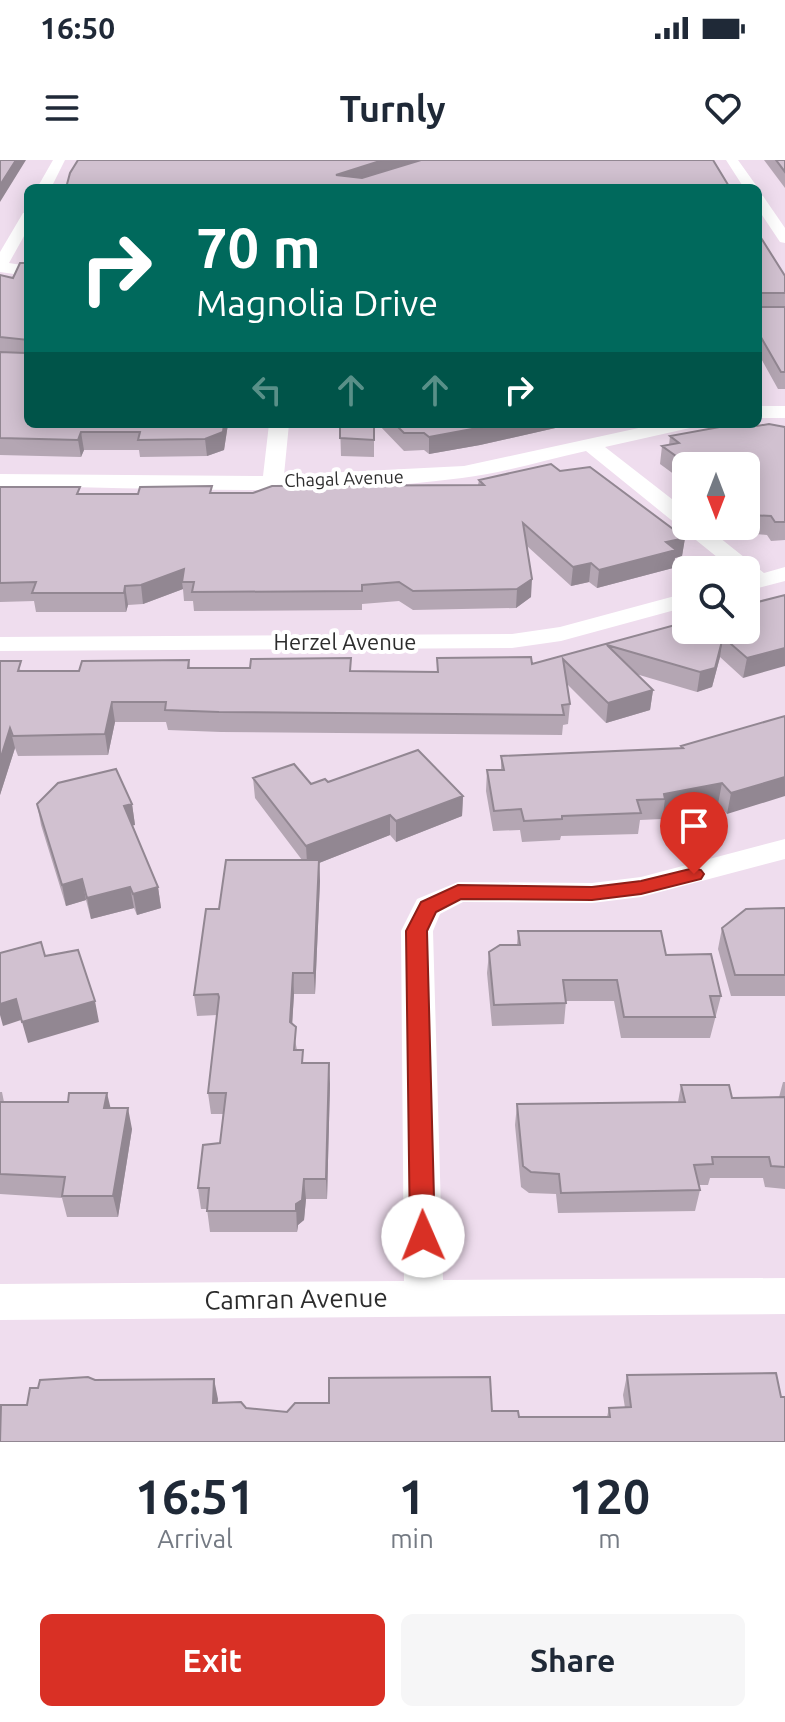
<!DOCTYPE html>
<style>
body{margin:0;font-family:Ubuntu,sans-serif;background:#f6f6f7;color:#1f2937;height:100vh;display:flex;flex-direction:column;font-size:30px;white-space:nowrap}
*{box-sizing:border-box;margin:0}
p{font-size:26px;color:#747a83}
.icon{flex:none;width:44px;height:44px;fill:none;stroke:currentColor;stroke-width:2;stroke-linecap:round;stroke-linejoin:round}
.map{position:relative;height:1282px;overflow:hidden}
.panel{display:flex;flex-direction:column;background:#fff;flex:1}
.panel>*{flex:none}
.hud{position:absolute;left:24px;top:24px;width:738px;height:244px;border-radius:12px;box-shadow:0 4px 20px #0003;background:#00695c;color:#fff;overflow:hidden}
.needle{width:52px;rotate:180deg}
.buttons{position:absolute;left:672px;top:292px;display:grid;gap:16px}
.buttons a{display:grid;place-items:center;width:88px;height:88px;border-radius:12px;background:#fff;box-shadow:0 4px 20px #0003;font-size:40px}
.pin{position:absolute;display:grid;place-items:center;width:68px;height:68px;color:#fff;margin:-82px -34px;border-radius:50% 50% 50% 0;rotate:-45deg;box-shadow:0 0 8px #0007}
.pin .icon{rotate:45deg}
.me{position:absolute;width:88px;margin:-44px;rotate:359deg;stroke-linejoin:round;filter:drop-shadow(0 0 6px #0008)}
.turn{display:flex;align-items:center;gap:28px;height:168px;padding:0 40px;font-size:36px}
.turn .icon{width:104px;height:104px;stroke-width:2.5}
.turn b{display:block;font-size:56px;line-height:68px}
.lanes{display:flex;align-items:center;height:76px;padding:0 40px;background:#0003;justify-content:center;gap:40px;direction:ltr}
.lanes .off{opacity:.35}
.eta{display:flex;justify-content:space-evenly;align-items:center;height:136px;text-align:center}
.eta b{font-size:48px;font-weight:700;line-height:56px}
.cta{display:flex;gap:16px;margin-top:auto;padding:16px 40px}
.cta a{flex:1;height:92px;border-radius:12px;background:#d93025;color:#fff;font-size:32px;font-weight:700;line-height:92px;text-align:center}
.cta a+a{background:#f6f6f7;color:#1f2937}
.status{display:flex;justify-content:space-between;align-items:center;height:56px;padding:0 40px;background:#fff;direction:ltr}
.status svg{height:22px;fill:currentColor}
header{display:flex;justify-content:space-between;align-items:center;height:104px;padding:0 40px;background:#fff;font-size:36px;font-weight:700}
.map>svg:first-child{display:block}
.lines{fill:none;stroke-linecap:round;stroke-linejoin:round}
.street{fill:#fff;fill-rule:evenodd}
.wall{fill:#b4a6b3}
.shaded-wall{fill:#928792}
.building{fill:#d1c1d0;stroke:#928792;stroke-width:2}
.route{fill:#d93025;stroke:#8d1f18;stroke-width:2}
.labels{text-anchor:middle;stroke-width:8;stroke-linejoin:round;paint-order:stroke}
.far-street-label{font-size:18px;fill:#2c2c2c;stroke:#fff}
.street-label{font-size:22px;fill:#2c2c2c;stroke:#fff}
.near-street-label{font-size:26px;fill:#2c2c2c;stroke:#fff}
</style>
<div class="status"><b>16:50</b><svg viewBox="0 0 49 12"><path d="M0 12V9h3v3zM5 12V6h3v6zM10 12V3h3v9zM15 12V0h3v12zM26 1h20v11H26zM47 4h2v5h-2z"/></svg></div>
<header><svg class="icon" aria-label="menu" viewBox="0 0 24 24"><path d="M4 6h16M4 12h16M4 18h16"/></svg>Turnly<svg class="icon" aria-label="heart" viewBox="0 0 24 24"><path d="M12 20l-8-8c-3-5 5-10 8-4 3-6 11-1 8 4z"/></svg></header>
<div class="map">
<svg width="785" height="1282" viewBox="0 0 785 1282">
<rect width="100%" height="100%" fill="#efddee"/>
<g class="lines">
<!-- street -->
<path class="street" d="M 53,0 L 65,0 L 51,28 L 37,28 Z
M 726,0 L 738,0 L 758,28 L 744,28 Z
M 758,35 L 763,36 L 785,68 L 785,83 L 780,82 L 758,49 Z
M 28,52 L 28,69 L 9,103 L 28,106 L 28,116 L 0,112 L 0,92 L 23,53 Z
M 758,246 L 785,246 L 785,258 L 758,258 Z
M 269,264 L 289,264 L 284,315 L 464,306 L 657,264 L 693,264 L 690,268 L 605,287 L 686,350 L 686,366 L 705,366 L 764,413 L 785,407 L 785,421 L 746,431 L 746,410 L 733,410 L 586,291 C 545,300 503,313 462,318 C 310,338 153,327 0,326 L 0,314 L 263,316 Z
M 686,433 L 686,447 L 561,481 L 512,488 L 0,491 L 0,477 L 512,474 L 560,467 Z
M 785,679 L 785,699 L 641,737 L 592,743 L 463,742 L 440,754 L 433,771 L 443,1120 L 785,1118 L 785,1154 L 0,1160 L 0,1124 L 404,1121 L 401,771 L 417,739 L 458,722 L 592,723 L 641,717 Z"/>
</g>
<!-- wall -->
<path class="wall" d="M 764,0 L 785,0 L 785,28 Z
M 758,73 L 785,116 L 785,229 L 778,229 L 758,193 Z
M 0,115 L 228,264 L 224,290 L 207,296 L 140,297 L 139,290 L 84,290 L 81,297 L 0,295 Z
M 340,264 L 374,264 L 374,297 L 341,296 Z
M 378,264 L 573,264 L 480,285 L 429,294 L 424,290 L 404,291 Z
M 757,266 L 785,267 L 785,380 L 771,381 L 767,375 L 745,373 L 740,366 L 746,366 L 746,306 L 686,306 L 686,323 L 660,304 L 662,286 L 669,285 L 670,276 Z
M 560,311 L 685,378 L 682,396 L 675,398 L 673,408 L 597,428 L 589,422 L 571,426 L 527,386 L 531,437 L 516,448 L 413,450 L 399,441 L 362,444 L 362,450 L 194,451 L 193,441 L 184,441 L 183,429 L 143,444 L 128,445 L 126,452 L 36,452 L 34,441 L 0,442 L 0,327 L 81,334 L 253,333 L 478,325 L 479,320 Z
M 785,435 L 743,518 L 720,497 L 712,527 L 697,532 L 636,514 L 653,530 L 650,550 L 606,563 L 567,524 L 570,544 L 568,564 L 563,565 L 562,575 L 221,572 L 168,570 L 166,562 L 115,562 L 108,595 L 18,596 L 15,588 L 0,635 L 0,501 L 23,511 L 79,511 L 189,500 L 190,508 L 437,512 L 437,498 L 532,504 Z
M 785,556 L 727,654 L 718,644 L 663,654 L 662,659 L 640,660 L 638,674 L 561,676 L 560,680 L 522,682 L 520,670 L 493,671 L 486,631 L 487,610 L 501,610 L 501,596 L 681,588 L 681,586 Z
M 253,618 L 311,624 L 328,622 L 463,636 L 462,656 L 396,682 L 390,675 L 319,703 L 320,721 L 315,834 L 294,834 L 292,864 L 297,890 L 303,903 L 330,924 L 327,1039 L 306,1039 L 304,1060 L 298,1065 L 297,1072 L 210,1072 L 207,1049 L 201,1049 L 198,1028 L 220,983 L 223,954 L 211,954 L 208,933 L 217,855 L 197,856 L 194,835 L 219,749 L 302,700 L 255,638 Z
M 37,644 L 132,644 L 135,665 L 132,665 L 158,727 L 161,748 L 137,755 L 134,748 L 91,759 L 86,740 L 66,746 L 41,665 Z
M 785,748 L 785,836 L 731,836 L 718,789 L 722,768 Z
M 518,771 L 666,795 L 721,836 L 710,878 L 621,878 L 614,841 L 566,841 L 564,864 L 492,866 L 487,813 L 489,792 L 517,785 Z
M 783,922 L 785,922 L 785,1029 L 765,1027 L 763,1018 L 710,1018 L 708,1025 L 699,1025 L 700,1030 L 695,1051 L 558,1053 L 556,1034 L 529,1033 L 521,1027 L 515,965 L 517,944 L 678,942 L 681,925 L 732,938 L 779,937 Z
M 0,932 L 2,932 L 4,942 L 110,948 L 132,969 L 118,1057 L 67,1057 L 62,1038 L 0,1034 Z
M 627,1215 L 781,1237 L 785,1282 L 27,1245 L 38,1228 L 95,1220 L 214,1219 L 217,1243 L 246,1248 L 287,1252 L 492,1251 L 519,1257 L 607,1257 L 609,1248 L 625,1248 L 623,1235 Z"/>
<!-- shaded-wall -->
<path class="shaded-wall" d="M 16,0 L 26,0 L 0,42 L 0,25 Z
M 383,0 L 423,0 L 337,28 L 336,15 Z
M 224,264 L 228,264 L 224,290 L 207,296 L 205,279 Z
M 499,264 L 573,264 L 480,285 L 429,294 L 429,277 Z
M 81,272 L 84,290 L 81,297 L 78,280 Z
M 685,378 L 682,396 L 675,398 L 673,408 L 597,428 L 599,410 L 666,382 Z
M 591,403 L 589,422 L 571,426 L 573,407 Z
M 184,409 L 182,422 L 183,429 L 143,444 L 141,425 Z
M 532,419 L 531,437 L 516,448 L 517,429 Z
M 125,426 L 128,445 L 126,452 L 124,433 Z
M 723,477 L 720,497 L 712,527 L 697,532 L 700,512 Z
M 785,488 L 785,506 L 743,518 L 747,498 Z
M 653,530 L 650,550 L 606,563 L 608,543 Z
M 112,542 L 115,562 L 108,595 L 105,574 Z
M 10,568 L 15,588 L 0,635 L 0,600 Z
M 785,617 L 785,636 L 727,654 L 731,633 Z
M 722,623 L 718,644 L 663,654 L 665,639 L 664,634 Z
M 463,636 L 462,656 L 396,682 L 396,661 Z
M 132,644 L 135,665 L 127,667 L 124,646 Z
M 390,655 L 390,675 L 319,703 L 320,721 L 315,834 L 306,686 Z
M 82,719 L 86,740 L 66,746 L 62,725 Z
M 130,727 L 134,748 L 91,759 L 87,738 Z
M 158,727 L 161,748 L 137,755 L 133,734 Z
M 293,813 L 294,834 L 291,883 L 290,862 Z
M 16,839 L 21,860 L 3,866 L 0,855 L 0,844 Z
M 95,841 L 99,862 L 28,883 L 22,862 Z
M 329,903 L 330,924 L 327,1039 L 326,1019 Z
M 107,933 L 112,954 L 104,948 Z
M 128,948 L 132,969 L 118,1057 L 113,1036 Z
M 304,1019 L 306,1039 L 304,1060 L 298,1065 L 297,1072 L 296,1044 Z
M 214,1219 L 218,1239 L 216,1263 L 213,1243 Z"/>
<!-- building -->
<path class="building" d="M 0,0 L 16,0 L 0,25 Z
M 78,0 L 383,0 L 336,15 L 362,18 L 421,0 L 713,0 L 730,28 L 66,28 L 70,13 Z
M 776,0 L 785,0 L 785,12 Z
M 758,73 L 785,116 L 785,133 L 758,133 L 758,147 L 785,147 L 785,212 L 781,212 L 758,172 Z
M 28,89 L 28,180 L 0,177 L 0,115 L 13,118 L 20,103 L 28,103 Z
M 28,181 L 28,264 L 224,264 L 223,272 L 205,279 L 138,280 L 140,272 L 81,272 L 78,280 L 0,278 L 0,192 L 25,193 Z
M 340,264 L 374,264 L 374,280 L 340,278 Z
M 395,264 L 499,264 L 429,277 L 424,273 L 404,273 Z
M 736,264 L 755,264 L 757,266 L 769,264 L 785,267 L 785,362 L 775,362 L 771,356 L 748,355 L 746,351 L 746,306 L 715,305 L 690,306 L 662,286 L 679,283 L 670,276 Z
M 551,304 L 560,311 L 590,307 L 685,378 L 666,382 L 676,390 L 599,410 L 591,403 L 573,407 L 523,363 L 532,419 L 517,429 L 413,431 L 399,422 L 362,425 L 362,431 L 192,432 L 194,422 L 182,422 L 184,409 L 141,425 L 125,426 L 124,433 L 32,433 L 36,422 L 0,423 L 0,327 L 80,327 L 77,334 L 138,334 L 140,327 L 212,326 L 210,333 L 253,333 L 272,326 L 484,325 L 479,320 Z
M 785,435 L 785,488 L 747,498 L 723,477 L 715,508 L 700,512 L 607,485 L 653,530 L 608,543 L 563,499 L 570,544 L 562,545 L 564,555 L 219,552 L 165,550 L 166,542 L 112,542 L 105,574 L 13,576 L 10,568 L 0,600 L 0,501 L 21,501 L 18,511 L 79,511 L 82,501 L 189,500 L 188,508 L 250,508 L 251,499 L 351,498 L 350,511 L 438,512 L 437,498 L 531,497 L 532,504 L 686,462 L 686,470 L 746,470 L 746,445 Z
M 785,556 L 785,617 L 731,633 L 722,623 L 664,634 L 665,639 L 637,640 L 641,653 L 562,656 L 562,659 L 524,661 L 521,649 L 494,651 L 487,610 L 504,610 L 501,596 L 683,588 L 681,586 Z
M 418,590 L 463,636 L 396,661 L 390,655 L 306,686 L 253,618 L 294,604 L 311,624 L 325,619 L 328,622 Z
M 116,609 L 132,644 L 124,646 L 158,727 L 133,734 L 130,727 L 87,738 L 82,719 L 62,725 L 37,644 L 58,623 Z
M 226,700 L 319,700 L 314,813 L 293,813 L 290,862 L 296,867 L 294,890 L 303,890 L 302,903 L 329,903 L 326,1019 L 304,1019 L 302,1040 L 296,1044 L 296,1051 L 207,1051 L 209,1028 L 198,1028 L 203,985 L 220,983 L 226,933 L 208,933 L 219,837 L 218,834 L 194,835 L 206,749 L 219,749 Z
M 785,748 L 785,815 L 735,815 L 722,768 L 746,749 Z
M 518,771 L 661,771 L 666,795 L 711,794 L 721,836 L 710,836 L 715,857 L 624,857 L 617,820 L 563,820 L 566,843 L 494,845 L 489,792 L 500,785 L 520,785 Z
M 41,782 L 45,796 L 78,790 L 95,841 L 22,862 L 16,839 L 0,844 L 0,793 Z
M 681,925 L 729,925 L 732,938 L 785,937 L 785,1007 L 771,1006 L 769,997 L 712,997 L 713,1004 L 694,1005 L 700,1030 L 561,1033 L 559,1014 L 531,1012 L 523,1006 L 517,944 L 685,942 Z
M 69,933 L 107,933 L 104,948 L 128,948 L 113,1036 L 62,1036 L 65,1017 L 0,1014 L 0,942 L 68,942 Z
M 776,1213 L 781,1237 L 785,1237 L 785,1282 L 0,1282 L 1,1245 L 27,1245 L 30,1228 L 38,1228 L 40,1220 L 88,1217 L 95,1220 L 214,1219 L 213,1243 L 241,1242 L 246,1248 L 287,1252 L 295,1243 L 329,1243 L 329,1218 L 490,1217 L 492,1251 L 518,1251 L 519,1257 L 610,1257 L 609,1248 L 631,1247 L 627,1215 Z"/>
<!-- route -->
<path class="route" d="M 694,708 L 701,710 L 704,714 L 701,719 L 641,734 L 592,740 L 461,739 L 436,752 L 427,771 L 435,1076 L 431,1084 L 423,1087 L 414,1084 L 410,1076 L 406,771 L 421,742 L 458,725 L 592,727 L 641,721 Z"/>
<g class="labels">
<!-- far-street labels -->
<g class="far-street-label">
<text transform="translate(344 319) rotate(-2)" y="6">Chagal Avenue</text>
</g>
<!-- street labels -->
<g class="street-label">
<text x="345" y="490">Herzel Avenue</text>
</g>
<!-- near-street labels -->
<g class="near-street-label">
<text transform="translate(296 1139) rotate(-1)" y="9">Camran Avenue</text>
</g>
</g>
</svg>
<div class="buttons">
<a><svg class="needle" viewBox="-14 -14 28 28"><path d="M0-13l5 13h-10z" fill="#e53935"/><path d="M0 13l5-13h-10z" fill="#747a83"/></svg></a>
<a><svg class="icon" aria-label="search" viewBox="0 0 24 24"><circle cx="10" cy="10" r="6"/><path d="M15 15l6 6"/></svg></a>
</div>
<div class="pin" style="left:694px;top:714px;background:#d93025"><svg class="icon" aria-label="arrive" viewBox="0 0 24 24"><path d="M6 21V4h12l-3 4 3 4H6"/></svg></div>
<svg class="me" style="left:423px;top:1076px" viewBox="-20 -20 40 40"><circle r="19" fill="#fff"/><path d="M0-13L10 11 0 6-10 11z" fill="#d93025"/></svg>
<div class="hud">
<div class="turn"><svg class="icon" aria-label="right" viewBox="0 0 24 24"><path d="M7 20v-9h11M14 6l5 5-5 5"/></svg><div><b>70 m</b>Magnolia Drive</div></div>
<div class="lanes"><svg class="icon off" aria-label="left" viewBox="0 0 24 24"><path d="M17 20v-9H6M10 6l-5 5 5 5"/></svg><svg class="icon off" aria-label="ahead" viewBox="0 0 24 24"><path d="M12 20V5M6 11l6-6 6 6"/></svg><svg class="icon off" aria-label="ahead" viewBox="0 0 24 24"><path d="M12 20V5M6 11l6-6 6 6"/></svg><svg class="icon" aria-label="right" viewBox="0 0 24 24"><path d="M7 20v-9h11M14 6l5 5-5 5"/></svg></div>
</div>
</div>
<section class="panel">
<div class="eta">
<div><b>16:51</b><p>Arrival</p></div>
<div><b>1</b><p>min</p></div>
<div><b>120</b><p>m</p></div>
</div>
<div class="cta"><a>Exit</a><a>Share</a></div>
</section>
